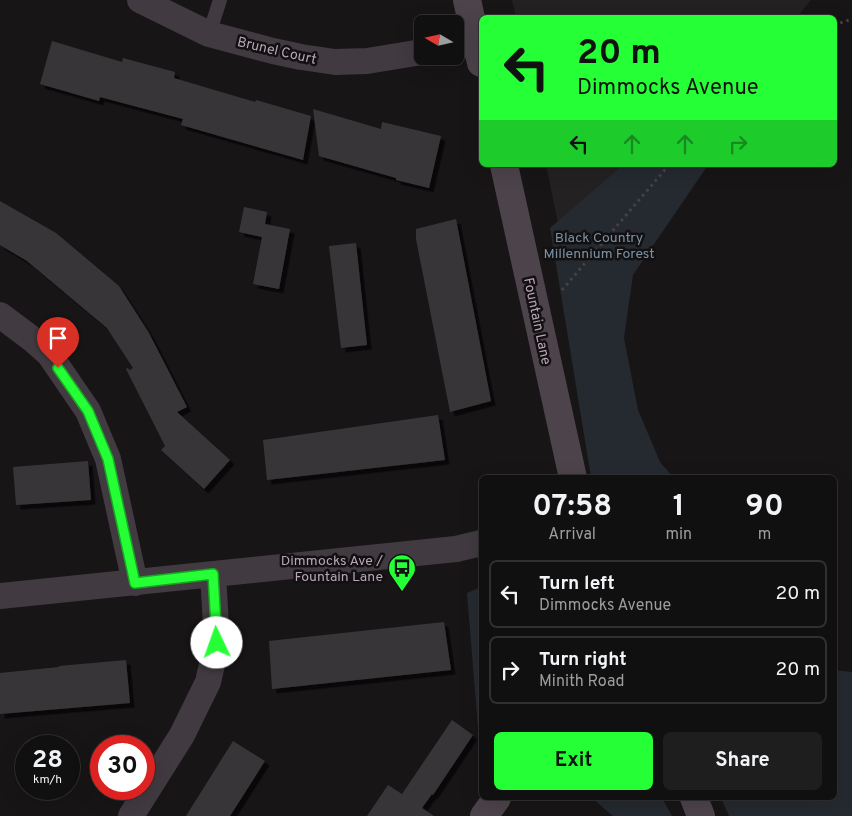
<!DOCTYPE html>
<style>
body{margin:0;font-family:Overpass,sans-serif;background:#1e1e1e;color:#f1f3f6;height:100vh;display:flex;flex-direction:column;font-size:19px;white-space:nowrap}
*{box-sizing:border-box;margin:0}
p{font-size:16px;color:#9c9d9f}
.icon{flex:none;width:28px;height:28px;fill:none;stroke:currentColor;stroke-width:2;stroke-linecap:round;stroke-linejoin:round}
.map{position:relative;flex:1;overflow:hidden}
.panel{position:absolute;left:479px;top:475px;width:358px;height:325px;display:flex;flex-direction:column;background:#111010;border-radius:8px;box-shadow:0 5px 20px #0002,0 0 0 1px #303030}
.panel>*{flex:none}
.banner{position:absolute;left:479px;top:15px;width:358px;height:152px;border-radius:8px;box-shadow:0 5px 20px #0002,0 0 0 1px #303030;background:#25ff35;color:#111;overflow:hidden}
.needle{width:32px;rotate:279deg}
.fabs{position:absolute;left:414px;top:15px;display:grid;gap:10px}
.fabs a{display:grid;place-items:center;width:50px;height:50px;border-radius:8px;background:#111010;box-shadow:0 5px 20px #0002,0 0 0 1px #303030;font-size:25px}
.speed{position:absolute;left:15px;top:735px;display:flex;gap:10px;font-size:25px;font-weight:700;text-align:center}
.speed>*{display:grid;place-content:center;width:65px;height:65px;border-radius:50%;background:#111010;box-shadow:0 5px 20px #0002,0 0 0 1px #303030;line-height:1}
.speed small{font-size:12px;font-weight:400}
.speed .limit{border:8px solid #d22;background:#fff;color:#111}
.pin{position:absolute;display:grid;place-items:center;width:42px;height:42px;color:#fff;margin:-51px -21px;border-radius:50% 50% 50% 0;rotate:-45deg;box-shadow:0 0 5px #0007}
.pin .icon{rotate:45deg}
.me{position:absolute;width:55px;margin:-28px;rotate:357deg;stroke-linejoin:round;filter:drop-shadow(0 0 4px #0008)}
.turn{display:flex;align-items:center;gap:18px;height:105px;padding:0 15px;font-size:22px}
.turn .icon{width:65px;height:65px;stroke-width:2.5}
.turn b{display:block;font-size:35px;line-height:42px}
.lanes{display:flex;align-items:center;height:48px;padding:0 15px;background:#0003;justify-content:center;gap:25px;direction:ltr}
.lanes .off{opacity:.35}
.eta{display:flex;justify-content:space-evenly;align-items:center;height:85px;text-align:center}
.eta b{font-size:30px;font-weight:700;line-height:35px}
.cta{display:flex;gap:10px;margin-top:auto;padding:10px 15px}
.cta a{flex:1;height:58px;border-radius:8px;background:#25ff35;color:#111;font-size:20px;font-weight:700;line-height:58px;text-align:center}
.cta a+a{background:#1e1e1e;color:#f1f3f6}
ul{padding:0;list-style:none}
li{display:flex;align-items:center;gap:15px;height:68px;margin:0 10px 8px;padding:0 5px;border:2px solid #303030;border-radius:8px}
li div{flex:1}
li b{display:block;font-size:19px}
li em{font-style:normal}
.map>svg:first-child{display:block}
.built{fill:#242123}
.green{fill:#252a30}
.building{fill:#393538;filter:url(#shadow)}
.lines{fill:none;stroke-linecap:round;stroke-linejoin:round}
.path{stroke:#494048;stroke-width:3;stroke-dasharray:2.5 4;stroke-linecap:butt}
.lane{stroke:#413a40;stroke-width:14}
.street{stroke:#413a40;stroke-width:26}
.secondary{stroke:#4d434b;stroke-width:28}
.route-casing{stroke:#18a622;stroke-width:12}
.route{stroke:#25ff35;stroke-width:9}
.labels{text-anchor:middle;stroke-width:5;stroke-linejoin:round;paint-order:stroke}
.street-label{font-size:14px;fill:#b8a6b7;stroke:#121011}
.park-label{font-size:14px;fill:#7b91a5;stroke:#121011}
.poi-label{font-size:14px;fill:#b8a6b7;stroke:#121011;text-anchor:end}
</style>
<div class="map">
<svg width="852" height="816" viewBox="0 0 852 816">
<defs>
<filter id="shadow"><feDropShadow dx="4.5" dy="4.5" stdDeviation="0" flood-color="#0009"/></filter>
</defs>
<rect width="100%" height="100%" fill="#171516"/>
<!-- built -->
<path class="built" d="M 512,0 L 811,0 L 796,18 L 516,17 Z
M 546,165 L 669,165 L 570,281 Z"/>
<!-- green -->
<path class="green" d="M 623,165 L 708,165 L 633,275 L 624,338 L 638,410 L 660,462 L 673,477 L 591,477 L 550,228 Z
M 481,587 L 481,732 L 478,728 L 467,593 Z
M 834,670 L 852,672 L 852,816 L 729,816 L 721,798 L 834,798 Z
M 592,798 L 662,798 L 672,816 L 613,816 Z"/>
<!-- building -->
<path class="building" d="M 52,41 L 122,62 L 123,58 L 175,72 L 174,78 L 255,102 L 256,100 L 311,116 L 303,160 L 181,125 L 183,119 L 100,97 L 99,101 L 40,84 Z
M 313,109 L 381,129 L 382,122 L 441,136 L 429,188 L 396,180 L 396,178 L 319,156 Z
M 0,201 L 56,233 L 119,286 L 149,333 L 187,407 L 177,412 L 230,460 L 204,489 L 161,450 L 165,446 L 126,369 L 127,368 L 130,370 L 133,368 L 107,328 L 27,261 L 0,245 Z
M 244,207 L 267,212 L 265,224 L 290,229 L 279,289 L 253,284 L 262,237 L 239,232 Z
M 456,219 L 491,401 L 450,412 L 416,239 L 416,229 Z
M 356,243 L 367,345 L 341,348 L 329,246 Z
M 438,415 L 445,460 L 267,480 L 263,440 Z
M 88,461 L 91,500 L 16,505 L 13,467 Z
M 444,622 L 451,670 L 272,689 L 269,641 Z
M 126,660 L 130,703 L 0,714 L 0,673 L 59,667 L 59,666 Z
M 452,720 L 473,735 L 433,795 L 432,794 L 422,808 L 434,816 L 367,816 L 388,785 L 402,794 Z
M 233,741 L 265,761 L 230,816 L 186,816 Z"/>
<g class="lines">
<!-- path -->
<path class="path" d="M 834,25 L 852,19
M 562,290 L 669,165"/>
<!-- lane -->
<path class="lane" d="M 209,34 L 220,0"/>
<!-- street -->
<path class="street" d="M 140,0 L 209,34 L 273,51 L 301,57 L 335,62 L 367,61 L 422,52
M 455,47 L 477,43
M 0,315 L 32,339 L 49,354 L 88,411 L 108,459 L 135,583
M 0,596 L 456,549 L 481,543
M 131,816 L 182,735 L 208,682 L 217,643 L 213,574"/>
<!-- secondary -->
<path class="secondary" d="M 467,0 L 481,63
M 504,165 L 573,478
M 694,798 L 701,816
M 484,816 L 497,798"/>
</g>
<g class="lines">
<!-- route casing -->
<g class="route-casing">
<path id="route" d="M 58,368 L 88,411 L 108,459 L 135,583 L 213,574 L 217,643"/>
</g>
<!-- route -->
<use href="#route" class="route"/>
</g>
<!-- icons -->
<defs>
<g id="bus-pin" transform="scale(1.4375)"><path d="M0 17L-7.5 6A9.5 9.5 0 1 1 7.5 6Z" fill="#25ff35" stroke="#121011"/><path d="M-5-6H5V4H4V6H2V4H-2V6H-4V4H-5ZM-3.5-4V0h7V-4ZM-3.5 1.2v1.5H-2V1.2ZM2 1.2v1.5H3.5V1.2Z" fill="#111"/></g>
</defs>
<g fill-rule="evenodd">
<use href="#bus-pin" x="402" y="568"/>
</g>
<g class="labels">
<!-- street labels -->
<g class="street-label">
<text transform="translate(277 50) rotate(13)" y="5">Brunel Court</text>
<text transform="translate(538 321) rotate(78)" y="5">Fountain Lane</text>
</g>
<!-- park labels -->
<g class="park-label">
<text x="599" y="242">Black Country<tspan x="599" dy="16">Millennium Forest</tspan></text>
</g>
<!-- poi labels -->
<g class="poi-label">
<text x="383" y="565">Dimmocks Ave /<tspan x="383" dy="16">Fountain Lane</tspan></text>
</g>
</g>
</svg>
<div class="fabs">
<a><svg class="needle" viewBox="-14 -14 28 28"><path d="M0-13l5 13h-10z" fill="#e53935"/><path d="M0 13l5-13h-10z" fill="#9c9d9f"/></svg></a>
</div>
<div class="speed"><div>28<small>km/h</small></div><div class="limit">30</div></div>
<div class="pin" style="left:58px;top:368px;background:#d93025"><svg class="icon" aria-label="arrive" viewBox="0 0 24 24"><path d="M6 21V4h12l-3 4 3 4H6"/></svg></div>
<svg class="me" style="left:217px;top:643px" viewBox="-20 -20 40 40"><circle r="19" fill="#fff"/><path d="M0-13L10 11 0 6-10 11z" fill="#25ff35"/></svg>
<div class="banner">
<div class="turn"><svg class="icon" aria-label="left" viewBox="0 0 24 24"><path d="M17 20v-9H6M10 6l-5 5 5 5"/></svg><div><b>20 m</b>Dimmocks Avenue</div></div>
<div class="lanes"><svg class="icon" aria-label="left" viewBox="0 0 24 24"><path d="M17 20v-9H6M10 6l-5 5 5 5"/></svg><svg class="icon off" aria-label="ahead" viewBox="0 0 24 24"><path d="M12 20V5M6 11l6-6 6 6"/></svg><svg class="icon off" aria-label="ahead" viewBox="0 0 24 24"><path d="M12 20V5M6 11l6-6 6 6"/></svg><svg class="icon off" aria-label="right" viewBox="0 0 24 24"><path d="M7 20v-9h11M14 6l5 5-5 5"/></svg></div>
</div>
<section class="panel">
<div class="eta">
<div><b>07:58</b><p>Arrival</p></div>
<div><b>1</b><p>min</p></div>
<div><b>90</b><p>m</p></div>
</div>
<ul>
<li><svg class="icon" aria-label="left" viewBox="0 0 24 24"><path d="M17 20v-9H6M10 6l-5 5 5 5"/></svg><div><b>Turn left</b><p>Dimmocks Avenue</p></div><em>20 m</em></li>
<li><svg class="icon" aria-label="right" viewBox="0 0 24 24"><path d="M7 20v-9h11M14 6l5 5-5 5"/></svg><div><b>Turn right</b><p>Minith Road</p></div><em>20 m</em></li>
</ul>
<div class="cta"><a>Exit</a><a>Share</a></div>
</section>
</div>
